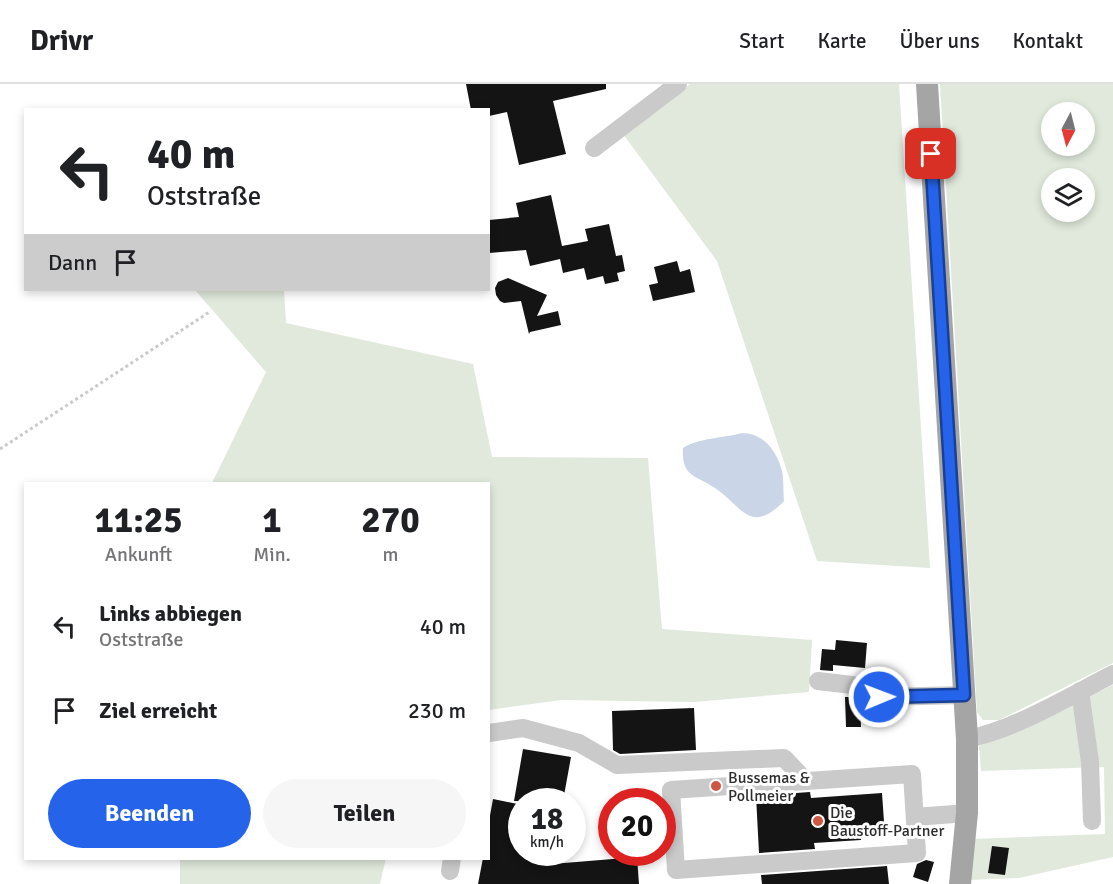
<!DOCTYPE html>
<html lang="de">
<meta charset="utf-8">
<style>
body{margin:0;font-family:Signika,sans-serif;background:#f6f6f6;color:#202124;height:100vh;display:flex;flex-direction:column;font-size:22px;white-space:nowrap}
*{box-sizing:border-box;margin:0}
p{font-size:20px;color:#757577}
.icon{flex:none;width:33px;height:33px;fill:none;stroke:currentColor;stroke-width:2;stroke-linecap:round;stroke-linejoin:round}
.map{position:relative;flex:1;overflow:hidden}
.details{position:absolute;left:24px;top:398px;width:466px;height:378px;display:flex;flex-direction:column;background:#fff;border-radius:0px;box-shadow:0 3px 9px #0003}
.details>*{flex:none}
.hud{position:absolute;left:24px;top:24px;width:466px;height:183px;border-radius:0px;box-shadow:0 3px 9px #0003;background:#fff;color:#202124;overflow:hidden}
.needle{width:39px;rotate:187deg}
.tools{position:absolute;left:1041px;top:18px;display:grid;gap:12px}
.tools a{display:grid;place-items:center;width:54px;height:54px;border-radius:50%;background:#fff;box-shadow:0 3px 9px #0003;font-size:30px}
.speed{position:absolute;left:508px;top:704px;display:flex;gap:12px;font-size:30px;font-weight:700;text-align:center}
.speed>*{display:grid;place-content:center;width:78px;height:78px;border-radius:50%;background:#fff;box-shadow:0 3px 9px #0003;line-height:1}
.speed small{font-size:15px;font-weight:400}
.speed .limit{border:9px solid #d22;background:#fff;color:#111}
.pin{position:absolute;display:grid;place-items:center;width:51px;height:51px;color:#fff;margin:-26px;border-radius:12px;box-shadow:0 3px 9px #0006}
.me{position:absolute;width:66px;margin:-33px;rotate:89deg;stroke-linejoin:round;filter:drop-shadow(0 0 4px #0008)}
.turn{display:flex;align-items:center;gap:21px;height:126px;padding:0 24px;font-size:27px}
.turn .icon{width:78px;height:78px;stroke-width:2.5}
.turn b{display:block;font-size:42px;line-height:51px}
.then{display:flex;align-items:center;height:57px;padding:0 24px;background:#0003;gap:12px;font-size:22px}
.eta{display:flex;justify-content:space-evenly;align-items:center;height:102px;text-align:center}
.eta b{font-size:36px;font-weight:700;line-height:42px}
.action{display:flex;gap:12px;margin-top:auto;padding:12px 24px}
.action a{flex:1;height:69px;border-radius:36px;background:#2563eb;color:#fff;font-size:24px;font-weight:700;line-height:69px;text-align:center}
.action a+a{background:#f6f6f6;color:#202124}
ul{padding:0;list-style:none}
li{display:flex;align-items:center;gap:18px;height:84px;padding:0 24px}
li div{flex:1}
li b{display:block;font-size:22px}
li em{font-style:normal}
header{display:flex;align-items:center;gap:36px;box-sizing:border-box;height:84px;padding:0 30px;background:#fff;border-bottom:2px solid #e0e0e0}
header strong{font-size:28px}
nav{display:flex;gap:33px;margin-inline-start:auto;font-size:21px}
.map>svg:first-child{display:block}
.green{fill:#e0e9dc;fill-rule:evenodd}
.water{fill:#cad6e7}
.building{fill:#141414}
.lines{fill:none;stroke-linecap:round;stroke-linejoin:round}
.path{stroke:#cacaca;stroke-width:3;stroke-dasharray:3 3;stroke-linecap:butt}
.minor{stroke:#cacaca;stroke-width:18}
.major{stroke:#a5a5a5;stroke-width:22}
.route-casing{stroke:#184099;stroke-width:15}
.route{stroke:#2563eb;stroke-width:10}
.poi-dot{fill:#cf5643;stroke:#fff;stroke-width:2}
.labels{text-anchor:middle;stroke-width:6;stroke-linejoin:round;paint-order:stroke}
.poi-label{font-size:16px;fill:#2d2d2d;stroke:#fff;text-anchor:start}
</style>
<header>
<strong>Drivr</strong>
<nav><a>Start</a><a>Karte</a><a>Über uns</a><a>Kontakt</a></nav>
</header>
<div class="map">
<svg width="1113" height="800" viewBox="0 0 1113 800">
<rect width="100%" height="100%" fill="#fff"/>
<!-- green -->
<path class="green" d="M 690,0 L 899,0 L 930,484 L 817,477 L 717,177 L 623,50 Z
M 940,0 L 1113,0 L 1113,579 L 999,636 L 983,636 L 977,628 ZM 1084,28 L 1084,62 L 1052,62 L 1052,28 ZM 1084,94 L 1084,128 L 1052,128 L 1052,94 Z
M 195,206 L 284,206 L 286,239 L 473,280 L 492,373 L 648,374 L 662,545 L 812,556 L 809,608 L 694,618 L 561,616 L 489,626 L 489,399 L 212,399 L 266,288 Z
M 1113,601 L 1113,773 L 1019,794 L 969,796 L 972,755 L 1105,750 L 1104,683 L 981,687 L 979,662 L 1011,650 Z
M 180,774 L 386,774 L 380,800 L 180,800 Z"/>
<!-- water -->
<path class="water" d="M 742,349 C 763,349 777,367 782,387 C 784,396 783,407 784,417 C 750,452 742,422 715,404 C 696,391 681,393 683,364 C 698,354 724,354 742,349 Z"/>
<!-- building -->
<path class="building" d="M 466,0 L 606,0 L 606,5 L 553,17 L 566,70 L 519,81 L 507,28 L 489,32 L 489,26 L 471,26 Z
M 551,111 L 562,162 L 588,157 L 585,145 L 609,140 L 616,172 L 622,171 L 625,187 L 617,189 L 619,197 L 605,200 L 603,192 L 587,196 L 584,184 L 563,189 L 560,175 L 530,182 L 526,166 L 489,169 L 489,136 L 519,133 L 516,119 Z
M 677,177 L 680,188 L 690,185 L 695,208 L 653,217 L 649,201 L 658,199 L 654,183 Z
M 508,194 L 547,211 L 537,232 L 558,227 L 561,241 L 530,248 L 529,250 L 521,217 L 504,219 L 500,217 L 496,211 L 495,204 L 498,198 Z
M 836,556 L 867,559 L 865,584 L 833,581 L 833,587 L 820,586 L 822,565 L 835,566 Z
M 845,613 L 850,613 L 860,617 L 861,643 L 846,643 Z
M 694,624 L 696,666 L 620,670 L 613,666 L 612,627 Z
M 523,665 L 571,673 L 563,717 L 514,717 Z
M 810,708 L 811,714 L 882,709 L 885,752 L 861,754 L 861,756 L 814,759 L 815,765 L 759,769 L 756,712 Z
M 493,715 L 522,721 L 522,768 L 554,768 L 552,780 L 637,773 L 639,800 L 478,800 L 483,774 L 489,774 L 489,737 Z
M 992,762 L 1009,764 L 1005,791 L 988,789 Z
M 926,776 L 934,778 L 928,798 L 913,793 L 917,780 Z
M 887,782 L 889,800 L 762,800 L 761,791 Z"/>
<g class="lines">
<!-- path -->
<path class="path" d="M 0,365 L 211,227"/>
<!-- minor -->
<path class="minor" d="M 594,64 L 678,0
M 818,597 L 852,601 L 879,613 L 965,611
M 1080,607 L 1090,678 L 1092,737
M 489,649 L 523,644 L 579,659 L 617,681 L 784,674 L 806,697
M 967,655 C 1014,646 1070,612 1113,590
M 912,690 L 917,769 L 676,786 L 671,706 Z
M 915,733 L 967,729
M 450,787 L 452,774"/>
<!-- major -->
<path class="major" d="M 927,0 L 967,655 L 967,729 L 960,800"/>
</g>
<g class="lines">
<!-- route casing -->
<g class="route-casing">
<path id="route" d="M 879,613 L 964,611 L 931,70"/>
</g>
<!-- route -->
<use href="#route" class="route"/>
</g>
<!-- markers -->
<g class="poi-dot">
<circle cx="716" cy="702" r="6"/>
<circle cx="818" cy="737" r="6"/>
</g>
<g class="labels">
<!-- poi labels -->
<g class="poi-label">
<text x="728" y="699">Bussemas &amp;<tspan x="728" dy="18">Pollmeier</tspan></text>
<text x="830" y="734">Die<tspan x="830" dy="18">Baustoff-Partner</tspan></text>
</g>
</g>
</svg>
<div class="tools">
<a><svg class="needle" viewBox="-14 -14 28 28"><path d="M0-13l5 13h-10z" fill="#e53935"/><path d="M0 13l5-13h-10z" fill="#757577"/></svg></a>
<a><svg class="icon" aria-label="layers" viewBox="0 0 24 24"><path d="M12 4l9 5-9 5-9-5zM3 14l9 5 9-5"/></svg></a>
</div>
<div class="speed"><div>18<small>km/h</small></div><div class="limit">20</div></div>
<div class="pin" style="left:931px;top:70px;background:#d93025"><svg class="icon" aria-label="arrive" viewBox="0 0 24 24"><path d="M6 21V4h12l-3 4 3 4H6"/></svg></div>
<svg class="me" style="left:879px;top:613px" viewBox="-20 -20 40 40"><circle r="17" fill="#2563eb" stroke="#fff" stroke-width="3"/><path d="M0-11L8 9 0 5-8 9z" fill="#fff"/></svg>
<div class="hud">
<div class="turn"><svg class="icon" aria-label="left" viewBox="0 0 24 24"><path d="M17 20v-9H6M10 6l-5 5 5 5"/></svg><div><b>40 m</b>Oststraße</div></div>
<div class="then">Dann<svg class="icon" aria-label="arrive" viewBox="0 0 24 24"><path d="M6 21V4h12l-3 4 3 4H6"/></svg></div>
</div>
<section class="details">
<div class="eta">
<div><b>11:25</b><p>Ankunft</p></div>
<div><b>1</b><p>Min.</p></div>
<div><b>270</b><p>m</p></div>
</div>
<ul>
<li><svg class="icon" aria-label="left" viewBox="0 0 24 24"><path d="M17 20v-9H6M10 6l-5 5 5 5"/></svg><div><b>Links abbiegen</b><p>Oststraße</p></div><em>40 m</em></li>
<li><svg class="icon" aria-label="arrive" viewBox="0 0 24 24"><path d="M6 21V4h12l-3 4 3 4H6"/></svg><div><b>Ziel erreicht</b></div><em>230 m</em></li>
</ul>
<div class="action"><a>Beenden</a><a>Teilen</a></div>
</section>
</div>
